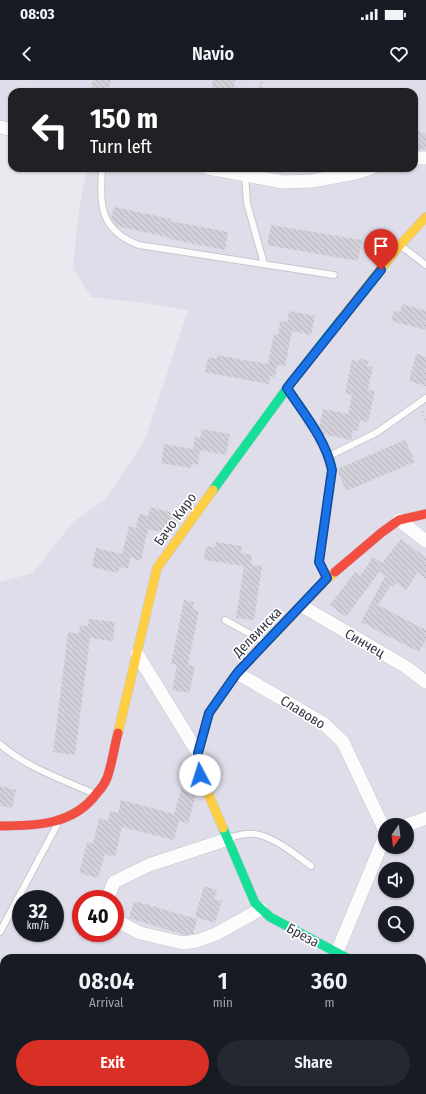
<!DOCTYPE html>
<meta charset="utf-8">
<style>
body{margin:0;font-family:"Fira Sans Condensed",sans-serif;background:#242831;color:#f1f3f6;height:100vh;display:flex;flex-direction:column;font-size:15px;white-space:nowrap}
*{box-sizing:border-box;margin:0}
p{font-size:13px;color:#9ea1a6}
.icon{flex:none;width:22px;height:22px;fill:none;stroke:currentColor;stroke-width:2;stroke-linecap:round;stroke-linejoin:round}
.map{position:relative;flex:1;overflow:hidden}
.side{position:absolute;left:0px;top:874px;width:426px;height:140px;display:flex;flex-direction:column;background:#171b24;border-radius:12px 12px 0 0;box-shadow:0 1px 3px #0004}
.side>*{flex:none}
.hud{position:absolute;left:8px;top:8px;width:410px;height:84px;border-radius:12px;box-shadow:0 1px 3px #0004;background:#202124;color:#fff;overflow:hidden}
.needle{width:26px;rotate:194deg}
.tools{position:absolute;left:378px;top:738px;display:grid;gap:8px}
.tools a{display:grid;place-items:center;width:36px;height:36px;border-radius:50%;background:#171b24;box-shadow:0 1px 3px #0004;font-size:20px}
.speed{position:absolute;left:12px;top:810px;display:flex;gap:8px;font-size:20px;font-weight:700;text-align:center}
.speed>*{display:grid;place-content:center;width:52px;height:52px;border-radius:50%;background:#171b24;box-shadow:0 1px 3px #0004;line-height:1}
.speed small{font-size:10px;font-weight:400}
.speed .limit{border:6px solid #d22;background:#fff;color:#111}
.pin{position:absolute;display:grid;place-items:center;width:34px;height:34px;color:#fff;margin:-41px -17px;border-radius:50% 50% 50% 0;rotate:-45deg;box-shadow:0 0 4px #0007}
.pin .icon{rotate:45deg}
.me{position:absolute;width:44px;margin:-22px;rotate:355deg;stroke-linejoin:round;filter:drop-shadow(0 0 3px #0008)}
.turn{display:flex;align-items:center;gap:14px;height:84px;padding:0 16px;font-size:18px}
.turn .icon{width:52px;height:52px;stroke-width:2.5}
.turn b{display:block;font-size:28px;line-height:34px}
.eta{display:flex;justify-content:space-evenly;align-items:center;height:68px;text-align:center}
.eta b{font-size:24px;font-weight:600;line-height:28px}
.primary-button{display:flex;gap:8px;margin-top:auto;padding:8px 16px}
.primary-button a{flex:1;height:46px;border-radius:24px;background:#d93025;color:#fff;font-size:16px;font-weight:600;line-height:46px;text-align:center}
.primary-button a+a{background:#242831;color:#f1f3f6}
.status{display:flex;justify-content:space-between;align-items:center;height:28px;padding:0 20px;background:#171b24;direction:ltr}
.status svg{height:11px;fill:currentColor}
header{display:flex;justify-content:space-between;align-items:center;height:52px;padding:0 16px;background:#171b24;font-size:18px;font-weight:600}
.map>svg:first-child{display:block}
.residential{fill:#dfdde9;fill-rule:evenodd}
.education{fill:#dedbec}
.building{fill:url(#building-back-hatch)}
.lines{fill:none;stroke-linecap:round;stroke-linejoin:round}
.lane-casing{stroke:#c7c6cd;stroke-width:8}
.street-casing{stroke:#c7c6cd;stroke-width:14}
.fast-casing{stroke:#cac7d5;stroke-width:10}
.slow-casing{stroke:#cac7d5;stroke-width:10}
.jam-casing{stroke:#cac7d5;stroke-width:10}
.path{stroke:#c7c7cd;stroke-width:2;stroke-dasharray:2 2;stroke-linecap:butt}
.lane{stroke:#fcfcfd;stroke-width:6}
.street{stroke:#fcfcfd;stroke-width:13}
.fast{stroke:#16e098;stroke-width:9}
.slow{stroke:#ffcf43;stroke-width:9}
.jam{stroke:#f24e42;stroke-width:9}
.route-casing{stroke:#114b97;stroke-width:10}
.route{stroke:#1a73e8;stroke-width:7}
.labels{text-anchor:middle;stroke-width:3.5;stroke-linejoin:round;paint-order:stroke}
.street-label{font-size:14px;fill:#373644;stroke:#fff}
</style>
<div class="status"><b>08:03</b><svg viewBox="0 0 49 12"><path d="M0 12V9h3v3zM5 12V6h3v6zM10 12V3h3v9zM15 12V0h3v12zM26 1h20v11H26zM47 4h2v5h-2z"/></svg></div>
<header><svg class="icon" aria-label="back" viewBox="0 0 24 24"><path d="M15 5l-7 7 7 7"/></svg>Navio<svg class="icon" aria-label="heart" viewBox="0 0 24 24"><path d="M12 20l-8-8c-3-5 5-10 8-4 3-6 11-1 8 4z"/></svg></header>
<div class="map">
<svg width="426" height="1014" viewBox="0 0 426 1014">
<defs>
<pattern id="building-back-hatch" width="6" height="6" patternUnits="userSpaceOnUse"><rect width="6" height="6" fill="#d2d1d9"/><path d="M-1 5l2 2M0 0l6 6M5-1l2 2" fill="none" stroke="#b5b4bb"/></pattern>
</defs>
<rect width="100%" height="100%" fill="#eae9ef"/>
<!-- residential -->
<path class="residential" d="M 0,0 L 426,0 L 426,1014 L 76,1014 L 72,1012 L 69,1014 L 0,1014 L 0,502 L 33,493 L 73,442 L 106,419 L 145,360 L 188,230 L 145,223 L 91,217 L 73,188 L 79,130 L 87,88 L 414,88 L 414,12 L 12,12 L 12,56 L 0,53 ZM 385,745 L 407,745 L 407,767 L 385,767 ZM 385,789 L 407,789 L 407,811 L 385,811 ZM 21,819 L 55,819 L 55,853 L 21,853 ZM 81,819 L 115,819 L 115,853 L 81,853 ZM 385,833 L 407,833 L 407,855 L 385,855 ZM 4,878 L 422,878 L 422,1010 L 4,1010 Z"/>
<!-- education -->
<path class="education" d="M 36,0 L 248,0 L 246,12 L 31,12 Z"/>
<!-- building -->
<path class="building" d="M 93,0 L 111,0 L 108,12 L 90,12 Z
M 213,0 L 235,0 L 233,12 L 211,12 Z
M 416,51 L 426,54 L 426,70 L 421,69 L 421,70 L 414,70 L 414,58 Z
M 114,127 L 171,139 L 170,141 L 228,152 L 225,170 L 170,159 L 171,158 L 117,146 L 111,138 Z
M 271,145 L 362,160 L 358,181 L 267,165 Z
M 402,224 L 426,231 L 426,250 L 391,241 L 394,230 L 400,232 Z
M 289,231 L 315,236 L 311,255 L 292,251 L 285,286 L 277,285 L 275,297 L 270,296 L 269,304 L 205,292 L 208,277 L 217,279 L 217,275 L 268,284 L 274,254 L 278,255 L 280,241 L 287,242 Z
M 416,274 L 426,277 L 426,306 L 409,301 Z
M 359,278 L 369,281 L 367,286 L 373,287 L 368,310 L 375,311 L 368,342 L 360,341 L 358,351 L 353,350 L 351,360 L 322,354 L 319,348 L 323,329 L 348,334 L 352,315 L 345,313 L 352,280 L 358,282 Z
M 202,349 L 230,354 L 226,375 L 200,370 L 198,385 L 192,384 L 191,388 L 161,383 L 164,364 L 193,369 L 195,357 L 200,358 Z
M 405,360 L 415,382 L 346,411 L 337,389 Z
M 150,427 L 178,434 L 176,444 L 169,454 L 148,449 L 141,481 L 130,478 L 128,489 L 120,487 L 118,493 L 92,487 L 96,468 L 122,474 L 129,446 L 136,448 L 139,434 L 148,436 Z
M 401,459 L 426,478 L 426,499 L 418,492 L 406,510 L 396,503 L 394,507 L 391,505 L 378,525 L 426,550 L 426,560 L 419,572 L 361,542 L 385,496 L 379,492 L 346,537 L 330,525 L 355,492 L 360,496 L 373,477 L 382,483 Z
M 216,462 L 242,466 L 241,473 L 252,475 L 251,485 L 262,486 L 254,540 L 236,538 L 244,486 L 204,480 L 206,466 L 215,467 Z
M 184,520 L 194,522 L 193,529 L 199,531 L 188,585 L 195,586 L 189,613 L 172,610 L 177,585 L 171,584 Z
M 89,539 L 115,542 L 113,561 L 90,558 L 75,675 L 53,672 L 68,552 L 79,554 L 80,545 L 88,546 Z
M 0,706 L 16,710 L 12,728 L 0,726 Z
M 181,709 L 196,714 L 188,744 L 179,741 L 174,760 L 122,747 L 115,777 L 105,774 L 98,798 L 79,793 L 87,762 L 93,764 L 99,738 L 108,741 L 110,731 L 118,733 L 121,720 L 174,734 Z
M 204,806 L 217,810 L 214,819 L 222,821 L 215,843 L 195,837 Z
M 134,821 L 197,839 L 193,854 L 185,855 L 129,838 Z"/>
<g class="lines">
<!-- lane casing -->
<g class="lane-casing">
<path id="lane" d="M 102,88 C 100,125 99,150 139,165 L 334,195
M 245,95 L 247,123 L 264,184
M 401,166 L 426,185
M 288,310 C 304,335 326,360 332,390 L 319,482 L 327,498
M 329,376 L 376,353 L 426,318
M 225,540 L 265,562
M 0,664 C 25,687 64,700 95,714
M 229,758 C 238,755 250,752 260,755 C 278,760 296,775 311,786
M 0,852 L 57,745"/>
</g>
<!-- street casing -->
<g class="street-casing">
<path id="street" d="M 0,47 L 12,50
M 414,78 L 426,78
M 208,88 L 283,102 L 312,101 L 355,93 L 371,88
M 399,440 L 426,461
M 302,526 L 406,587 L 426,602
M 137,574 L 198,673
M 237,593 L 323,643 L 343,662 L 385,751
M 407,745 L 426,738
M 107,819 L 114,802 L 149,785 L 228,759
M 115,840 L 140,853 L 183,863 L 197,861 L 216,854 L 261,829
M 337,872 L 385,756
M 422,911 L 426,905
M 422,922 L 426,925"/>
</g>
<!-- fast casing -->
<g class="fast-casing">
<path id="fast" d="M 213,410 L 293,300 L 341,239
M 223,748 L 255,823 L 270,837 L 347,878"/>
</g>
<!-- slow casing -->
<g class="slow-casing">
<path id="slow" d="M 341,239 L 400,165 L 426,137
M 118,653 L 157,488 L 213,410
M 223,748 L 200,695 L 198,673 L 209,633 L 237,593 L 327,499 L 335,492"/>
</g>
<!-- jam casing -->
<g class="jam-casing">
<path id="jam" d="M 335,492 L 381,453 L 399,440 L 426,434
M 0,746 C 36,746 74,745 97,713 C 101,709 105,703 107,698 C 112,684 114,668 118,653"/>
</g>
<!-- path -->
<path class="path" d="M 260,12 L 262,0
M 422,331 L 426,343"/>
<!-- lane -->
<use href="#lane" class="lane"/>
<!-- street -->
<use href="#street" class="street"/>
<!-- fast -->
<use href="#fast" class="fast"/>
<!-- slow -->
<use href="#slow" class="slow"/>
<!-- jam -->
<use href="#jam" class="jam"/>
</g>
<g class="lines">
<!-- route casing -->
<g class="route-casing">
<path id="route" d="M 200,695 L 198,673 L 209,633 L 237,593 L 327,498 L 319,482 L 332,390 C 326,360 304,334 287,308 L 381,190"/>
</g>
<!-- route -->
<use href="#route" class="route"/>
</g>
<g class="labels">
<!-- street labels -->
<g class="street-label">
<text transform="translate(175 439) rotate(-54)" y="5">Бачо Киро</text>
<text transform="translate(257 552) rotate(-46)" y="5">Делвинска</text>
<text transform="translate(365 563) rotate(30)" y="5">Синчец</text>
<text transform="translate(303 632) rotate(32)" y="5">Славово</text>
<text transform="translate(303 855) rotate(28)" y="5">Бреза</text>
</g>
</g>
</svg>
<div class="tools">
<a><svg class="needle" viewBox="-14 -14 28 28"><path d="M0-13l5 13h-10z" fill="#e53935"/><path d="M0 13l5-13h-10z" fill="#9ea1a6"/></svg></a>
<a><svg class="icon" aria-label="sound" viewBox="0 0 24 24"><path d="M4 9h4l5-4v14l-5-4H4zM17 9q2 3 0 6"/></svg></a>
<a><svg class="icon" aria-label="search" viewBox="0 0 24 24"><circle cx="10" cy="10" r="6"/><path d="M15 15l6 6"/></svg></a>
</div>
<div class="speed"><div>32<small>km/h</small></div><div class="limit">40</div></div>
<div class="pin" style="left:381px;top:190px;background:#d93025"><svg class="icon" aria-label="arrive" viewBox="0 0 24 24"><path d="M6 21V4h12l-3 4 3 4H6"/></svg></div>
<svg class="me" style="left:200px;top:695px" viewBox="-20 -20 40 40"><circle r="19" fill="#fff"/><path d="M0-13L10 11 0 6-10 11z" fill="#1a73e8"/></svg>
<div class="hud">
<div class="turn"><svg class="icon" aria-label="left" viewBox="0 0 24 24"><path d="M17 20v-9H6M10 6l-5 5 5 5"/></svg><div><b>150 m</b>Turn left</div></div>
</div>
<section class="side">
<div class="eta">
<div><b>08:04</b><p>Arrival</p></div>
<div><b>1</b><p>min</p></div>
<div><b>360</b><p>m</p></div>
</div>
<div class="primary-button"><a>Exit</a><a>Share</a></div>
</section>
</div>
